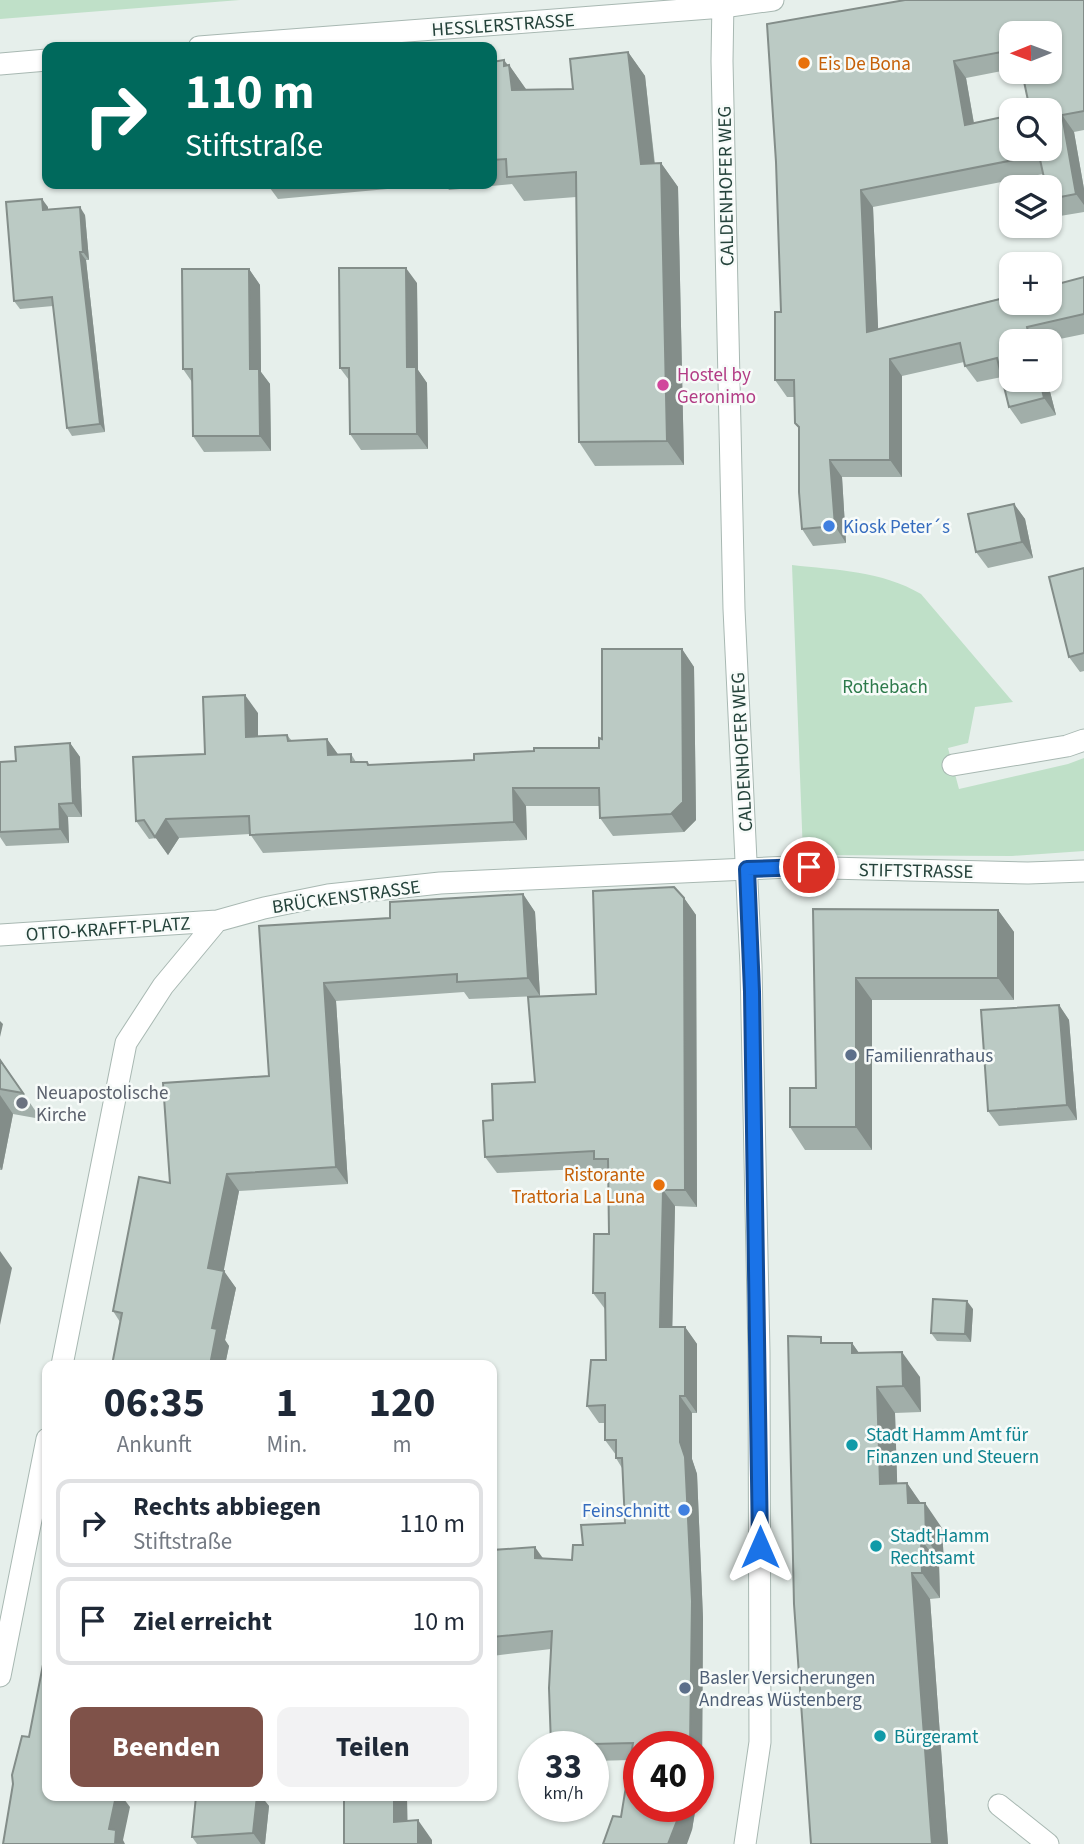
<!DOCTYPE html>
<html lang="de">
<meta charset="utf-8">
<style>
body{margin:0;font-family:"Source Sans 3",sans-serif;background:#f2f2f3;color:#1f2937;height:100vh;display:flex;flex-direction:column;font-size:26px;white-space:nowrap}
*{box-sizing:border-box;margin:0}
p{font-size:23px;color:#747a83}
.icon{flex:none;width:38px;height:38px;fill:none;stroke:currentColor;stroke-width:2;stroke-linecap:round;stroke-linejoin:round}
.map{position:relative;flex:1;overflow:hidden}
.drawer{position:absolute;left:42px;top:1360px;width:455px;height:441px;display:flex;flex-direction:column;background:#fff;border-radius:14px;box-shadow:0 2px 5px #0004}
.drawer>*{flex:none}
.banner{position:absolute;left:42px;top:42px;width:455px;height:147px;border-radius:14px;box-shadow:0 2px 5px #0004;background:#00695c;color:#fff;overflow:hidden}
.needle{width:46px;rotate:269deg}
.tools{position:absolute;left:999px;top:21px;display:grid;gap:14px}
.tools a{display:grid;place-items:center;width:63px;height:63px;border-radius:14px;background:#fff;box-shadow:0 2px 5px #0004;font-size:35px}
.speed{position:absolute;left:518px;top:1731px;display:flex;gap:14px;font-size:35px;font-weight:700;text-align:center}
.speed>*{display:grid;place-content:center;width:91px;height:91px;border-radius:50%;background:#fff;box-shadow:0 2px 5px #0004;line-height:1}
.speed small{font-size:18px;font-weight:400}
.speed .limit{border:10px solid #d22;background:#fff;color:#111}
.pin{position:absolute;display:grid;place-items:center;width:60px;height:60px;color:#fff;margin:-30px;border:4px solid #fff;border-radius:50%;box-shadow:0 2px 7px #0007}
.me{position:absolute;width:77px;margin:-38px;rotate:0deg;stroke-linejoin:round;filter:drop-shadow(0 0 5px #0008)}
.turn{display:flex;align-items:center;gap:24px;height:147px;padding:0 28px;font-size:32px}
.turn .icon{width:91px;height:91px;stroke-width:2.5}
.turn b{display:block;font-size:49px;line-height:60px}
.eta{display:flex;justify-content:space-evenly;align-items:center;height:119px;text-align:center}
.eta b{font-size:42px;font-weight:700;line-height:49px}
.action{display:flex;gap:14px;margin-top:auto;padding:14px 28px}
.action a{flex:1;height:80px;border-radius:14px;background:#7f5249;color:#fff;font-size:28px;font-weight:700;line-height:80px;text-align:center}
.action a+a{background:#f2f2f3;color:#1f2937}
ul{padding:0;list-style:none}
li{display:flex;align-items:center;gap:21px;height:88px;margin:0 14px 10px;padding:0 14px;border:4px solid #e0e1e3;border-radius:14px}
li div{flex:1}
li b{display:block;font-size:26px}
li em{font-style:normal}
.map>svg:first-child{display:block}
.green{fill:#bfe0c8}
.lines{fill:none;stroke-linecap:round;stroke-linejoin:round}
.service-casing{stroke:#a8b8b2;stroke-width:23}
.minor-casing{stroke:#a8b8b2;stroke-width:23}
.tertiary-casing{stroke:#a8b8b2;stroke-width:23}
.service{stroke:#fff;stroke-width:21}
.minor{stroke:#fff;stroke-width:21}
.tertiary{stroke:#fff;stroke-width:21}
.wall{fill:#a1aea9;fill-rule:evenodd}
.shaded-wall{fill:#838d89}
.building{fill:#bbcac4;stroke:#838d89;stroke-width:2;fill-rule:evenodd}
.route-casing{stroke:#114b97;stroke-width:18}
.route{stroke:#1a73e8;stroke-width:12}
.food-dot{fill:#e8710a;stroke:#f7fbf9;stroke-width:2.5}
.hotel-dot{fill:#d1479c;stroke:#f7fbf9;stroke-width:2.5}
.shop-dot{fill:#3f7fe0;stroke:#f7fbf9;stroke-width:2.5}
.service-dot{fill:#5c6f8a;stroke:#f7fbf9;stroke-width:2.5}
.worship-dot{fill:#6b7280;stroke:#f7fbf9;stroke-width:2.5}
.culture-dot{fill:#0f9aa8;stroke:#f7fbf9;stroke-width:2.5}
.labels{text-anchor:middle;stroke-width:5;stroke-linejoin:round;paint-order:stroke}
.street-label{font-size:19px;fill:#24423a;stroke:#f7fbf9}
.food-label{font-size:19px;fill:#c56008;stroke:#f7fbf9;text-anchor:start}
.hotel-label{font-size:19px;fill:#b23c85;stroke:#f7fbf9;text-anchor:start}
.shop-label{font-size:19px;fill:#366cbe;stroke:#f7fbf9;text-anchor:start}
.park-label{font-size:19px;fill:#2d7a4b;stroke:#f7fbf9}
.service-label{font-size:19px;fill:#4e5e75;stroke:#f7fbf9;text-anchor:start}
.worship-label{font-size:19px;fill:#5b616d;stroke:#f7fbf9;text-anchor:start}
.culture-label{font-size:19px;fill:#0d838f;stroke:#f7fbf9;text-anchor:start}
</style>
<div class="map">
<svg width="1084" height="1844" viewBox="0 0 1084 1844">
<rect width="100%" height="100%" fill="#e6efeb"/>
<!-- green -->
<path class="green" d="M 0,0 L 240,0 L 0,19 Z
M 792,565 C 836,570 882,571 921,594 L 1013,702 L 975,707 L 968,743 L 948,748 L 959,789 L 1068,764 L 1084,758 L 1084,851 L 1012,856 L 803,855 Z"/>
<g class="lines">
<!-- service casing -->
<g class="service-casing">
<path id="service" d="M 999,1805 L 1048,1844"/>
</g>
<!-- minor casing -->
<g class="minor-casing">
<path id="minor" d="M 723,7 L 773,0
M 953,765 L 1067,746 L 1084,740
M 0,935 L 217,921 L 264,908 L 328,895 L 440,883 L 789,867 L 1028,873 L 1084,871
M 62,1365 L 126,1043 L 163,986 L 217,921
M 0,1676 L 47,1439"/>
</g>
<!-- tertiary casing -->
<g class="tertiary-casing">
<path id="tertiary" d="M 723,0 L 722,61 L 734,609 L 751,966 L 759,1352 L 760,1742 L 745,1844
M 199,47 L 723,7
M 0,64 L 47,60"/>
</g>
<!-- service -->
<use href="#service" class="service"/>
<!-- minor -->
<use href="#minor" class="minor"/>
<!-- tertiary -->
<use href="#tertiary" class="tertiary"/>
</g>
<!-- wall -->
<path class="wall" d="M 1084,0 L 1084,130 L 1074,132 L 1084,189 L 1084,212 L 1060,216 L 1050,202 L 1050,187 L 1043,174 L 873,207 L 878,329 L 1084,277 L 1084,334 L 1050,341 L 1012,341 L 1012,380 L 1047,380 L 1056,415 L 1021,424 L 1009,407 L 1002,377 L 977,382 L 965,366 L 964,362 L 902,376 L 902,477 L 842,477 L 846,543 L 813,546 L 802,529 L 799,429 L 795,423 L 795,397 L 787,397 L 775,380 L 781,312 L 776,162 L 767,24 ZM 1012,33 L 1050,72 L 1050,149 L 974,123 L 966,78 L 1012,69 Z
M 628,52 L 645,76 L 655,164 L 661,163 L 678,187 L 684,465 L 595,466 L 579,442 L 576,197 L 524,201 L 512,184 L 449,190 L 445,184 L 492,184 L 492,62 L 504,60 L 508,65 L 509,65 L 526,90 L 573,89 Z
M 267,184 L 442,184 L 278,199 Z
M 42,199 L 48,209 L 85,215 L 89,260 L 86,260 L 105,432 L 72,436 L 67,428 L 53,306 L 20,309 L 14,301 Z
M 249,269 L 260,285 L 261,372 L 270,384 L 271,451 L 204,452 L 193,436 L 192,382 L 183,369 Z
M 417,283 L 418,370 L 427,383 L 428,449 L 361,450 L 350,434 L 349,380 L 340,368 Z
M 1014,504 L 1025,519 L 1033,558 L 988,568 L 976,552 Z
M 1084,569 L 1084,671 L 1080,672 L 1069,657 Z
M 682,649 L 694,667 L 696,820 L 684,832 L 613,836 L 600,818 L 600,806 L 526,806 L 527,840 L 263,853 L 250,834 L 179,838 L 168,855 L 156,838 L 149,839 L 136,821 L 205,754 L 258,713 L 258,737 L 287,735 L 292,741 L 327,739 L 338,755 L 351,754 L 356,762 L 367,762 L 370,765 L 474,760 L 599,748 L 602,739 Z
M 70,743 L 80,757 L 82,817 L 68,817 L 69,843 L 6,846 L 0,837 L 0,762 L 16,761 Z
M 523,894 L 535,912 L 540,996 L 469,999 L 464,992 L 336,1001 L 348,1184 L 239,1191 L 223,1271 L 236,1288 L 225,1340 L 229,1346 L 225,1365 L 112,1365 L 120,1322 L 113,1311 L 170,1183 L 269,1076 L 259,926 L 390,918 Z
M 684,898 L 696,915 L 697,1207 L 675,1206 L 672,1327 L 685,1327 L 697,1344 L 697,1413 L 692,1413 L 692,1459 L 697,1474 L 703,1618 L 702,1769 L 692,1830 L 621,1817 L 631,1760 L 593,1761 L 593,1746 L 552,1746 L 551,1745 L 551,1649 L 492,1656 L 492,1550 L 543,1559 L 572,1560 L 583,1545 L 625,1523 L 622,1468 L 616,1458 L 616,1455 L 605,1440 L 605,1423 L 599,1423 L 587,1406 L 606,1360 L 605,1309 L 593,1293 L 609,1234 L 608,1176 L 606,1176 L 601,1168 L 497,1173 L 485,1157 L 493,1120 L 535,1082 L 596,994 Z
M 813,909 L 998,910 L 1014,932 L 1014,1000 L 872,1000 L 872,1150 L 805,1150 L 790,1127 L 816,1088 Z
M 1059,1005 L 1069,1020 L 1077,1120 L 999,1126 L 988,1111 Z
M 0,1059 L 41,1119 L 13,1114 L 2,1170 L 0,1170 Z
M 973,1309 L 971,1342 L 937,1341 L 931,1333 Z
M 826,1343 L 852,1343 L 859,1353 L 920,1377 L 921,1412 L 895,1413 L 897,1484 L 907,1483 L 920,1503 L 942,1528 L 944,1564 L 939,1564 L 940,1598 L 930,1599 L 948,1844 L 811,1844 Z
M 196,1796 L 261,1796 L 269,1806 L 265,1844 L 197,1844 L 192,1837 Z"/>
<!-- shaded-wall -->
<path class="shaded-wall" d="M 628,52 L 645,76 L 657,188 L 641,164 Z
M 504,60 L 510,69 L 509,65 L 526,89 L 529,114 L 512,90 L 504,66 Z
M 954,61 L 966,78 L 977,142 L 965,125 Z
M 1062,115 L 1074,132 L 1084,189 L 1084,205 L 1076,194 Z
M 661,163 L 678,187 L 684,465 L 667,441 Z
M 861,190 L 873,207 L 879,349 L 867,332 Z
M 42,199 L 48,207 L 48,218 L 43,210 Z
M 80,207 L 85,215 L 89,260 L 83,252 Z
M 80,252 L 86,260 L 105,432 L 100,424 Z
M 406,268 L 417,283 L 418,370 L 427,383 L 428,449 L 417,434 L 407,367 Z
M 249,269 L 260,285 L 261,372 L 270,384 L 271,451 L 260,436 L 250,369 Z
M 1027,327 L 1037,341 L 1030,341 Z
M 890,359 L 902,376 L 902,477 L 890,460 Z
M 1040,380 L 1047,380 L 1056,415 L 1044,398 Z
M 830,460 L 842,477 L 846,543 L 835,526 Z
M 1014,504 L 1025,519 L 1033,558 L 1022,542 Z
M 682,649 L 694,667 L 696,820 L 684,832 L 671,814 Z
M 245,695 L 258,713 L 258,755 L 246,737 Z
M 327,739 L 340,757 L 328,755 Z
M 70,743 L 80,757 L 82,817 L 73,803 Z
M 513,788 L 526,806 L 527,840 L 514,822 Z
M 59,804 L 68,817 L 69,843 L 60,829 Z
M 166,819 L 179,838 L 168,855 L 155,837 Z
M 523,894 L 535,912 L 540,996 L 528,978 Z
M 684,898 L 696,915 L 697,1207 L 685,1190 Z
M 998,910 L 1014,932 L 1014,1000 L 998,978 Z
M 856,978 L 872,1000 L 872,1150 L 856,1127 Z
M 324,983 L 336,1001 L 348,1184 L 336,1167 Z
M 1059,1005 L 1069,1020 L 1077,1120 L 1067,1105 Z
M 0,1021 L 3,1024 L 0,1037 Z
M 0,1095 L 13,1114 L 2,1170 L 0,1167 Z
M 227,1174 L 239,1191 L 221,1285 L 208,1268 Z
M 663,1190 L 675,1206 L 672,1344 L 660,1327 Z
M 0,1251 L 12,1268 L 0,1325 Z
M 224,1271 L 236,1288 L 225,1340 L 229,1346 L 225,1365 L 210,1365 L 212,1328 Z
M 967,1301 L 973,1309 L 971,1342 L 965,1334 Z
M 685,1327 L 697,1344 L 697,1413 L 685,1396 Z
M 852,1343 L 870,1369 L 852,1353 Z
M 902,1352 L 920,1377 L 921,1412 L 903,1386 Z
M 877,1387 L 895,1413 L 898,1509 L 880,1484 Z
M 680,1396 L 692,1413 L 692,1459 L 697,1474 L 703,1618 L 702,1769 L 698,1793 L 698,1746 L 690,1746 L 680,1442 Z
M 907,1483 L 925,1509 L 925,1503 L 942,1528 L 944,1564 L 926,1538 L 908,1503 Z
M 921,1539 L 939,1564 L 940,1598 L 922,1573 Z
M 535,1547 L 547,1564 L 535,1558 Z
M 912,1573 L 930,1599 L 948,1844 L 932,1844 Z
M 116,1796 L 125,1796 L 124,1799 L 130,1807 L 123,1840 L 125,1844 L 115,1844 L 109,1829 Z
M 257,1796 L 261,1796 L 269,1806 L 265,1844 L 261,1844 L 253,1833 Z
M 394,1796 L 407,1796 L 408,1842 L 394,1822 Z
M 681,1806 L 696,1806 L 692,1830 L 687,1844 L 668,1844 Z
M 418,1820 L 432,1840 L 432,1844 L 418,1844 Z"/>
<!-- building -->
<path class="building" d="M 905,0 L 1084,0 L 1084,111 L 1062,115 L 1076,194 L 1050,199 L 1050,187 L 1046,187 L 1039,155 L 861,190 L 867,332 L 1012,296 L 1012,303 L 1050,303 L 1050,286 L 1084,277 L 1084,314 L 1027,327 L 1030,341 L 1012,341 L 1012,380 L 1040,380 L 1044,398 L 1009,407 L 997,358 L 965,366 L 960,343 L 890,359 L 890,460 L 830,460 L 835,526 L 802,529 L 799,492 L 799,427 L 795,423 L 794,380 L 775,380 L 775,312 L 781,312 L 776,162 L 767,24 ZM 1012,33 L 1050,33 L 1050,72 L 1022,72 L 1030,110 L 1050,110 L 1050,149 L 1012,149 L 1012,115 L 965,125 L 954,61 L 1012,50 Z
M 628,52 L 641,164 L 661,163 L 667,441 L 579,442 L 576,172 L 507,177 L 506,159 L 492,160 L 492,62 L 504,60 L 504,66 L 509,65 L 512,90 L 573,89 L 570,59 Z
M 42,199 L 43,210 L 80,207 L 83,252 L 80,252 L 100,424 L 67,428 L 52,297 L 14,301 L 6,202 Z
M 339,268 L 406,268 L 407,367 L 416,367 L 417,434 L 350,434 L 349,368 L 340,368 Z
M 182,269 L 249,269 L 250,369 L 259,369 L 260,436 L 193,436 L 192,369 L 183,369 Z
M 1014,504 L 1022,542 L 976,552 L 968,514 Z
M 1084,568 L 1084,653 L 1069,657 L 1049,577 Z
M 602,649 L 682,649 L 683,802 L 671,814 L 600,818 L 599,788 L 513,788 L 514,822 L 250,835 L 249,816 L 166,819 L 155,837 L 144,820 L 136,821 L 133,757 L 205,754 L 203,697 L 245,695 L 246,737 L 287,735 L 288,741 L 327,739 L 328,755 L 351,754 L 351,762 L 367,762 L 368,765 L 474,760 L 474,754 L 534,751 L 534,748 L 599,748 L 599,738 L 602,739 Z
M 70,743 L 73,803 L 59,804 L 60,829 L 0,832 L 0,762 L 16,761 L 15,747 Z
M 674,887 L 684,898 L 685,1190 L 663,1190 L 660,1327 L 685,1327 L 685,1396 L 680,1396 L 680,1442 L 685,1457 L 692,1601 L 690,1746 L 639,1746 L 639,1806 L 681,1806 L 680,1813 L 668,1844 L 603,1844 L 613,1816 L 621,1817 L 633,1743 L 551,1745 L 549,1688 L 552,1631 L 492,1637 L 492,1550 L 535,1547 L 535,1558 L 572,1560 L 573,1545 L 583,1545 L 581,1525 L 625,1523 L 622,1458 L 616,1458 L 616,1440 L 605,1440 L 605,1405 L 587,1406 L 591,1360 L 606,1360 L 605,1293 L 593,1293 L 594,1234 L 609,1234 L 608,1159 L 594,1159 L 594,1151 L 485,1157 L 483,1121 L 493,1120 L 492,1084 L 535,1082 L 528,997 L 596,994 L 593,891 Z
M 523,894 L 528,978 L 457,982 L 457,974 L 324,983 L 336,1167 L 227,1174 L 208,1268 L 224,1271 L 212,1328 L 217,1329 L 210,1365 L 112,1365 L 122,1313 L 113,1311 L 139,1177 L 170,1183 L 163,1083 L 269,1076 L 259,926 L 390,918 L 390,902 Z
M 813,909 L 998,910 L 998,978 L 856,978 L 856,1127 L 790,1127 L 790,1088 L 816,1088 Z
M 1059,1005 L 1067,1105 L 988,1111 L 981,1010 Z
M 0,1060 L 23,1093 L 0,1089 Z
M 933,1299 L 967,1301 L 965,1334 L 931,1333 Z
M 788,1336 L 821,1337 L 821,1343 L 852,1343 L 852,1353 L 902,1352 L 903,1386 L 877,1387 L 880,1484 L 907,1483 L 908,1503 L 925,1503 L 926,1538 L 921,1539 L 922,1573 L 912,1573 L 932,1844 L 811,1844 L 794,1604 Z
M 47,1644 L 47,1796 L 116,1796 L 109,1829 L 116,1830 L 115,1844 L 3,1844 L 13,1784 L 12,1775 L 22,1736 L 29,1737 Z
M 196,1796 L 257,1796 L 253,1833 L 192,1837 Z
M 344,1796 L 394,1796 L 394,1822 L 418,1820 L 418,1844 L 344,1844 Z"/>
<g class="lines">
<!-- route casing -->
<g class="route-casing">
<path id="route" d="M 760,1547 L 752,992 L 747,869 L 809,867"/>
</g>
<!-- route -->
<use href="#route" class="route"/>
</g>
<!-- markers -->
<g class="food-dot">
<circle cx="804" cy="63" r="7"/>
<circle cx="659" cy="1185" r="7"/>
</g>
<circle class="hotel-dot" cx="663" cy="385" r="7"/>
<g class="shop-dot">
<circle cx="829" cy="526" r="7"/>
<circle cx="684" cy="1510" r="7"/>
</g>
<g class="service-dot">
<circle cx="851" cy="1055" r="7"/>
<circle cx="685" cy="1688" r="7"/>
</g>
<circle class="worship-dot" cx="22" cy="1103" r="7"/>
<g class="culture-dot">
<circle cx="852" cy="1445" r="7"/>
<circle cx="876" cy="1546" r="7"/>
<circle cx="880" cy="1736" r="7"/>
</g>
<g class="labels">
<!-- street labels -->
<g class="street-label">
<text transform="translate(503 24) rotate(-4)" y="7">HESSLERSTRASSE</text>
<text transform="translate(725 186) rotate(-91)" y="7">CALDENHOFER WEG</text>
<text transform="translate(741 752) rotate(-93)" y="7">CALDENHOFER WEG</text>
<text transform="translate(916 870) rotate(1)" y="7">STIFTSTRASSE</text>
<text transform="translate(346 896) rotate(-8)" y="7">BRÜCKENSTRASSE</text>
<text transform="translate(108 928) rotate(-4)" y="7">OTTO-KRAFFT-PLATZ</text>
</g>
<!-- food labels -->
<g class="food-label">
<text x="818" y="70">Eis De Bona</text>
<text x="645" y="1181" text-anchor="end">Ristorante<tspan x="645" dy="22">Trattoria La Luna</tspan></text>
</g>
<!-- hotel labels -->
<g class="hotel-label">
<text x="677" y="381">Hostel by<tspan x="677" dy="22">Geronimo</tspan></text>
</g>
<!-- shop labels -->
<g class="shop-label">
<text x="843" y="533">Kiosk Peter´s</text>
<text x="670" y="1517" text-anchor="end">Feinschnitt</text>
</g>
<!-- park labels -->
<g class="park-label">
<text x="885" y="693">Rothebach</text>
</g>
<!-- service labels -->
<g class="service-label">
<text x="865" y="1062">Familienrathaus</text>
<text x="699" y="1684">Basler Versicherungen<tspan x="699" dy="22">Andreas Wüstenberg</tspan></text>
</g>
<!-- worship labels -->
<g class="worship-label">
<text x="36" y="1099">Neuapostolische<tspan x="36" dy="22">Kirche</tspan></text>
</g>
<!-- culture labels -->
<g class="culture-label">
<text x="866" y="1441">Stadt Hamm Amt für<tspan x="866" dy="22">Finanzen und Steuern</tspan></text>
<text x="890" y="1542">Stadt Hamm<tspan x="890" dy="22">Rechtsamt</tspan></text>
<text x="894" y="1743">Bürgeramt</text>
</g>
</g>
</svg>
<div class="tools">
<a><svg class="needle" viewBox="-14 -14 28 28"><path d="M0-13l5 13h-10z" fill="#e53935"/><path d="M0 13l5-13h-10z" fill="#747a83"/></svg></a>
<a><svg class="icon" aria-label="search" viewBox="0 0 24 24"><circle cx="10" cy="10" r="6"/><path d="M15 15l6 6"/></svg></a>
<a><svg class="icon" aria-label="layers" viewBox="0 0 24 24"><path d="M12 4l9 5-9 5-9-5zM3 14l9 5 9-5"/></svg></a>
<a>+</a>
<a>−</a>
</div>
<div class="speed"><div>33<small>km/h</small></div><div class="limit">40</div></div>
<div class="pin" style="left:809px;top:867px;background:#d93025"><svg class="icon" aria-label="arrive" viewBox="0 0 24 24"><path d="M6 21V4h12l-3 4 3 4H6"/></svg></div>
<svg class="me" style="left:760px;top:1547px" viewBox="-20 -20 40 40"><path d="M0-17L14 15 0 8-14 15z" fill="#1a73e8" stroke="#fff" stroke-width="4"/></svg>
<div class="banner">
<div class="turn"><svg class="icon" aria-label="right" viewBox="0 0 24 24"><path d="M7 20v-9h11M14 6l5 5-5 5"/></svg><div><b>110 m</b>Stiftstraße</div></div>
</div>
<section class="drawer">
<div class="eta">
<div><b>06:35</b><p>Ankunft</p></div>
<div><b>1</b><p>Min.</p></div>
<div><b>120</b><p>m</p></div>
</div>
<ul>
<li><svg class="icon" aria-label="right" viewBox="0 0 24 24"><path d="M7 20v-9h11M14 6l5 5-5 5"/></svg><div><b>Rechts abbiegen</b><p>Stiftstraße</p></div><em>110 m</em></li>
<li><svg class="icon" aria-label="arrive" viewBox="0 0 24 24"><path d="M6 21V4h12l-3 4 3 4H6"/></svg><div><b>Ziel erreicht</b></div><em>10 m</em></li>
</ul>
<div class="action"><a>Beenden</a><a>Teilen</a></div>
</section>
</div>
